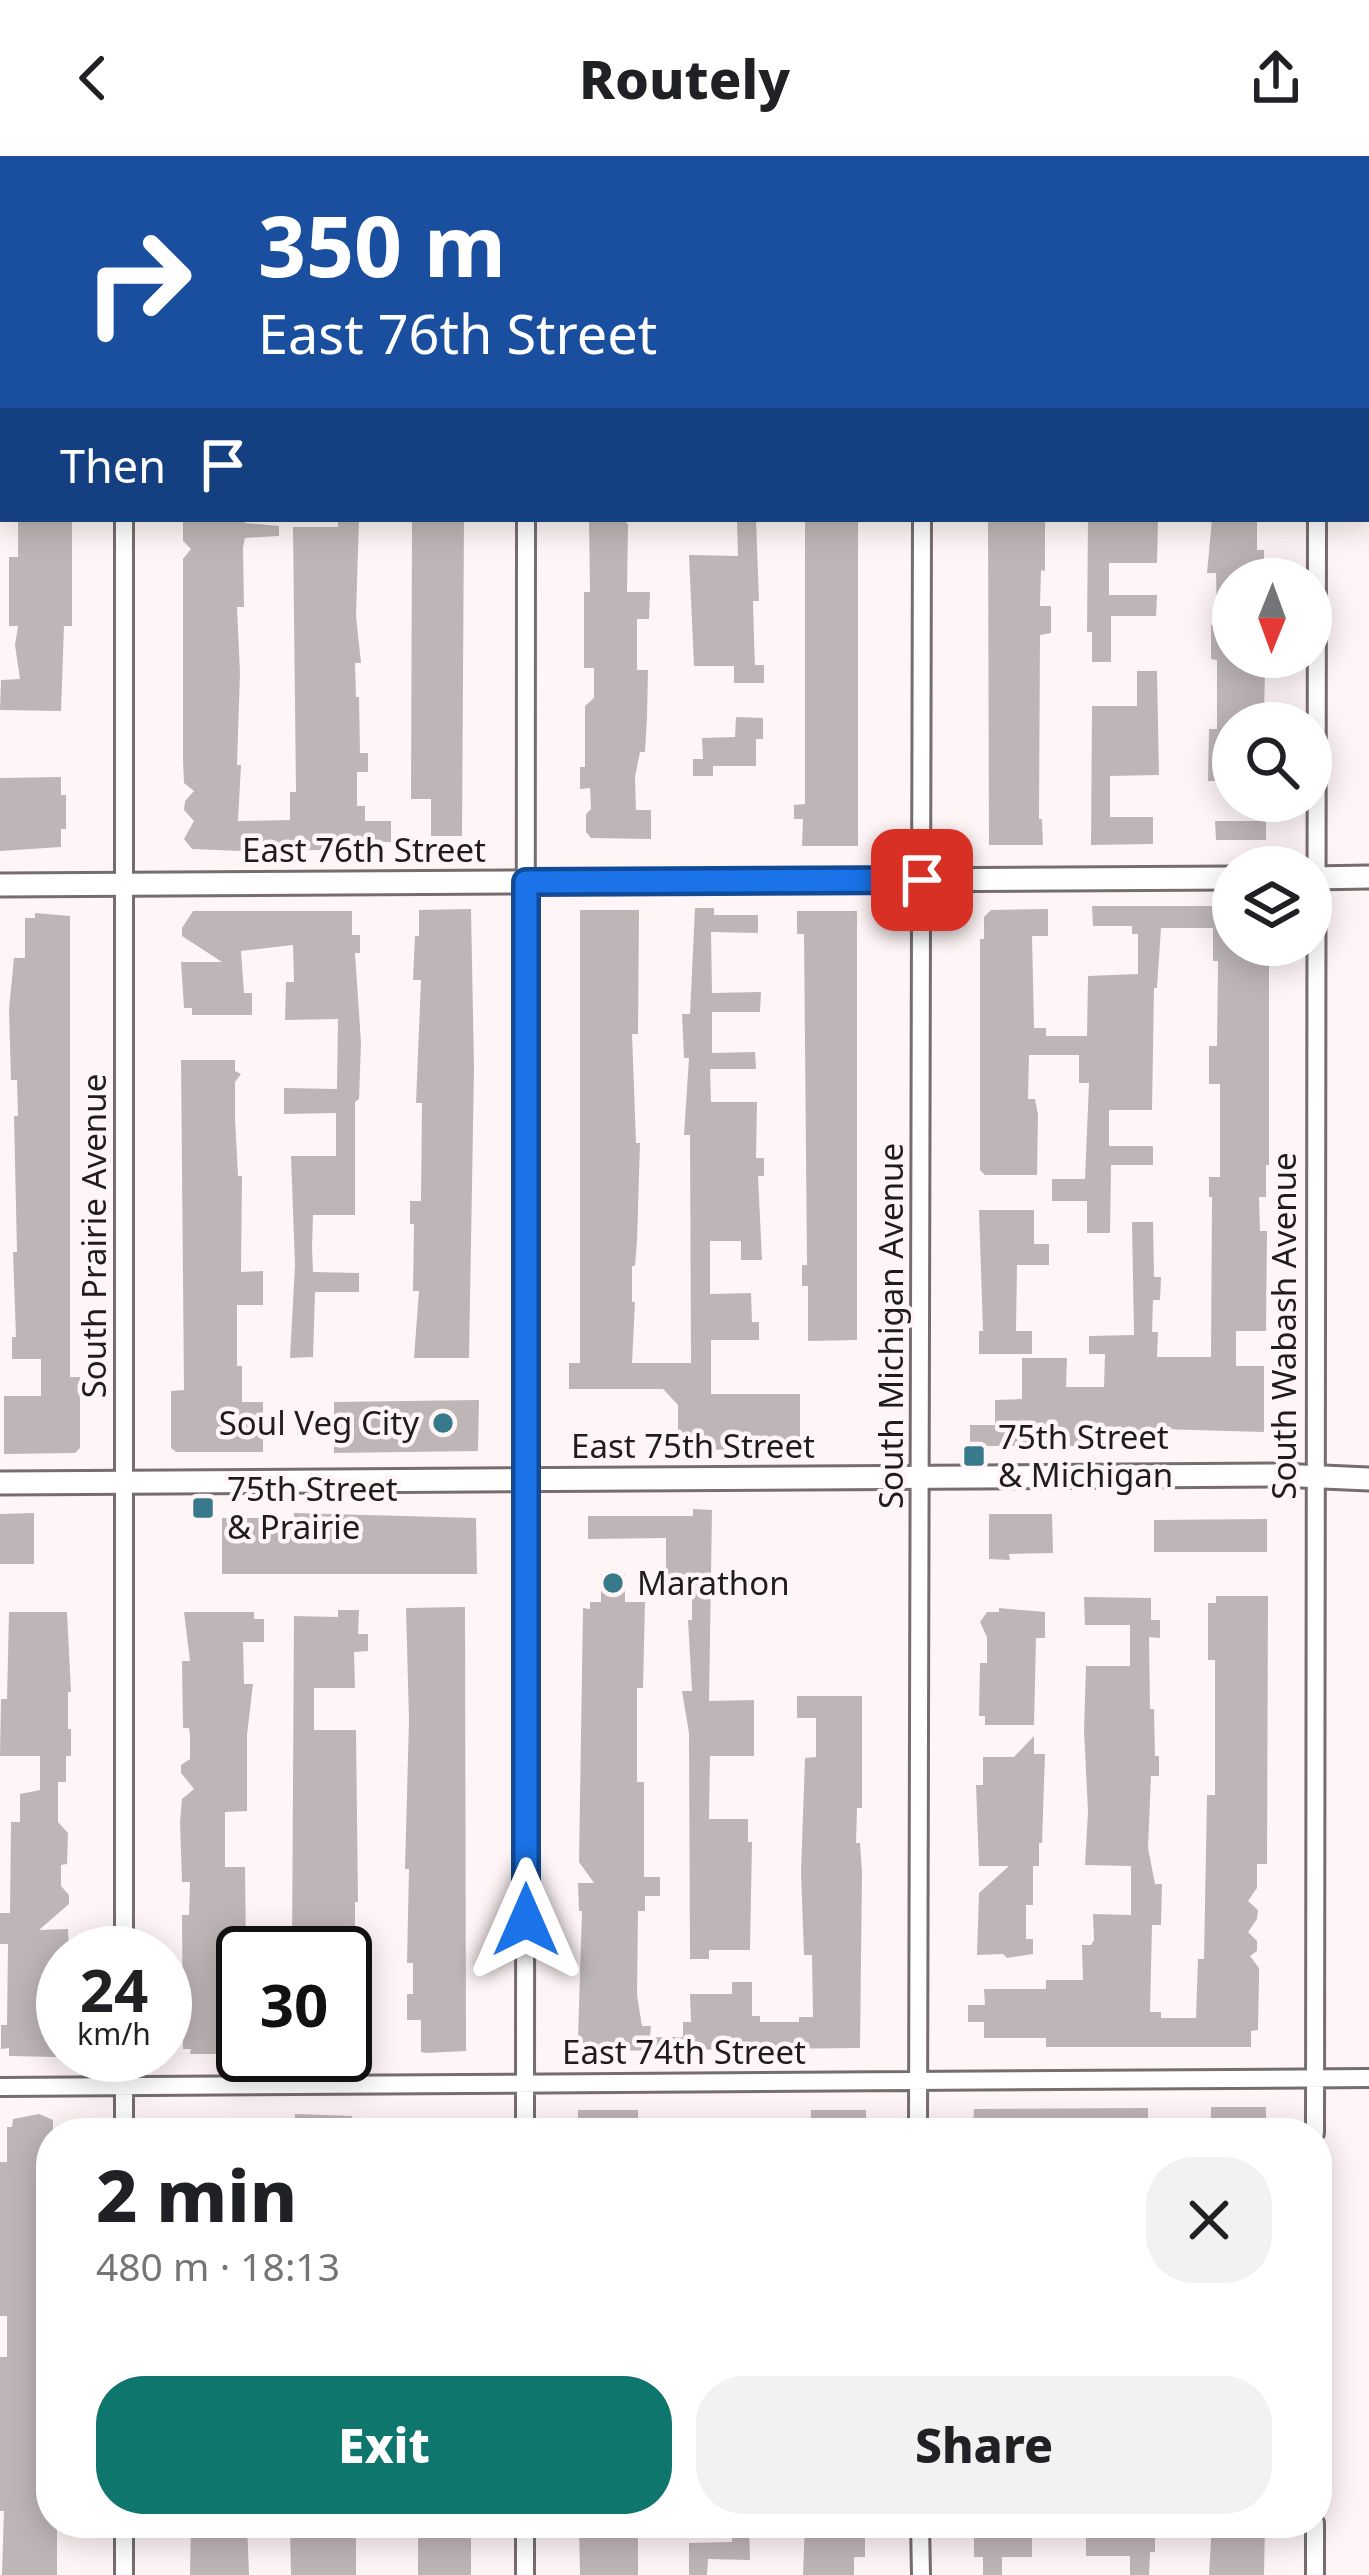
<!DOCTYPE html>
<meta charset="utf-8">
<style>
body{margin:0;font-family:"Noto Sans",sans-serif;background:#f2f2f2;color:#202124;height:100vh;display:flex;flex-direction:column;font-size:45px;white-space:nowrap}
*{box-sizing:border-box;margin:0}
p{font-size:39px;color:#757577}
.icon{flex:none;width:66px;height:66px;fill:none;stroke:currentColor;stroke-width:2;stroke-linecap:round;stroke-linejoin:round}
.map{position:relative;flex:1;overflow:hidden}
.sheet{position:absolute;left:36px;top:1962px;width:1296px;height:420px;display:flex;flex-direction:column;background:#fff;border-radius:48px;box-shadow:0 6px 30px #0003}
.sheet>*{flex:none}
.top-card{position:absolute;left:0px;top:0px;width:1371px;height:366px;box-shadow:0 6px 30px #0003;background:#1a4fa0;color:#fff;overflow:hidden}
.needle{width:78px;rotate:181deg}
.tools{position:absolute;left:1212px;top:402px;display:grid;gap:24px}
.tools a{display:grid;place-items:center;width:120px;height:120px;border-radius:50%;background:#fff;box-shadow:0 6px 30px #0003;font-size:60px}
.speed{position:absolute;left:36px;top:1770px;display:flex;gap:24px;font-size:60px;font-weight:700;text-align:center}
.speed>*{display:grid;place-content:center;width:156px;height:156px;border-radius:50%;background:#fff;box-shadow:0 6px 30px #0003;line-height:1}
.speed small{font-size:30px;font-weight:400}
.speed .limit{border:6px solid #111;border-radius:18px;background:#fff;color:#111}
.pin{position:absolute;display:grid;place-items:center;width:102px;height:102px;color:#fff;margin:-51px;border-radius:24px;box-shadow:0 6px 18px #0006}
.me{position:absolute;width:132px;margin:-66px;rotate:0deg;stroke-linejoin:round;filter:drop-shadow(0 0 9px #0008)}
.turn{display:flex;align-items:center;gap:42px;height:252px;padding:0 60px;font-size:54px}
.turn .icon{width:156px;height:156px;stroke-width:2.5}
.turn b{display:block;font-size:84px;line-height:102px}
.then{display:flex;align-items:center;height:114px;padding:0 60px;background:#0003;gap:24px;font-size:45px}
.round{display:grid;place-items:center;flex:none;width:126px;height:126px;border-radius:48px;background:#f2f2f2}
.head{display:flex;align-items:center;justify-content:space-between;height:204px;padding:0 60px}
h1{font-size:72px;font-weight:800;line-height:90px}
.button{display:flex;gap:24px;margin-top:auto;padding:24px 60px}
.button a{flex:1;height:138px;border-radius:48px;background:#0f766e;color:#fff;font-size:48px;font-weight:800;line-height:138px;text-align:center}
.button a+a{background:#f2f2f2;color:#202124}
header{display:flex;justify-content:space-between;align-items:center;height:156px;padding:0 60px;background:#fff;font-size:54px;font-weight:800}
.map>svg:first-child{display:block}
.building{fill:#beb5b6}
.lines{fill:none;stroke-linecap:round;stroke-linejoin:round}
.minor-casing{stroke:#756d6e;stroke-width:22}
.tertiary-casing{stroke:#756d6e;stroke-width:27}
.minor{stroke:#fff;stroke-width:16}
.tertiary{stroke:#fff;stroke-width:21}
.route-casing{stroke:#114b97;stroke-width:30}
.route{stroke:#1a73e8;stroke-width:21}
.poi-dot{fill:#387a8c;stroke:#fff5f7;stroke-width:4.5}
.labels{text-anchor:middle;stroke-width:9;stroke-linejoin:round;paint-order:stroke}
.street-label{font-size:33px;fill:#1f1c1c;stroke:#fff5f7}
.poi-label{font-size:33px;fill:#1f1c1c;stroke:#fff5f7;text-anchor:start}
</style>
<header><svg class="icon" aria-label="back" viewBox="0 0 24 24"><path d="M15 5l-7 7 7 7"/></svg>Routely<svg class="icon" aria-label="share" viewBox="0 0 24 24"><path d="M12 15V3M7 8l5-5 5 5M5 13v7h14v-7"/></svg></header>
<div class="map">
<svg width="1369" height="2419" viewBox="0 0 1369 2419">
<rect width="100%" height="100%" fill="#fff5f7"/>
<!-- building -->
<path class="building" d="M 18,363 L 72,363 L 72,470 L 64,470 L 61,555 L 0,554 L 1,524 L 20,523 L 15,489 L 18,470 L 9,470 L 9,401 L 18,401 Z
M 183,363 L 245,363 L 245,367 L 279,370 L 279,380 L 245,382 L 243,391 L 244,451 L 237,451 L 240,517 L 237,609 L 241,609 L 238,665 L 290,664 L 290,636 L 296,636 L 293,371 L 338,371 L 338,363 L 359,363 L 356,460 L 361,507 L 355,507 L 356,541 L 359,541 L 360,597 L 368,597 L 368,616 L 357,616 L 357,650 L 365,650 L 365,665 L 391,665 L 391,686 L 355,686 L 356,693 L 276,695 L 252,692 L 242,695 L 192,693 L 184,683 L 194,665 L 184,654 L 185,645 L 194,635 L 184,627 L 183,605 L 183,403 L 191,393 L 183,385 Z
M 412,363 L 464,363 L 462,680 L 431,680 L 431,643 L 411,643 Z
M 737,363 L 756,363 L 759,445 L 753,445 L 754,483 L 755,509 L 764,509 L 764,527 L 734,527 L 734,510 L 694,510 L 689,399 L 738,400 Z
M 805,363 L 858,363 L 858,690 L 802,690 L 803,663 L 794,663 L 794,649 L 805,648 Z
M 1088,363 L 1158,363 L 1157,407 L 1109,407 L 1109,439 L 1157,439 L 1156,460 L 1111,460 L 1111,506 L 1092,506 L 1092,476 L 1087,476 Z
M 1212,363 L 1257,363 L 1257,394 L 1264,394 L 1264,410 L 1256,410 L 1256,417 L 1233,417 L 1233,501 L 1262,501 L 1261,510 L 1265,510 L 1264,560 L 1233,560 L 1233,625 L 1208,625 L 1209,573 L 1217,573 L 1217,504 L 1211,503 L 1211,469 L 1217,469 L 1216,417 L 1207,417 Z
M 623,364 L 628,368 L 627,436 L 650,436 L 649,463 L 637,463 L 637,514 L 648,514 L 647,562 L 645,596 L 640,596 L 635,621 L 636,654 L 651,654 L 651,683 L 591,682 L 586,676 L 586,658 L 591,653 L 590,632 L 580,633 L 580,611 L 585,611 L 585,550 L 594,542 L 594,512 L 584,512 L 584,436 L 590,436 L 589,365 Z
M 988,364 L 1045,364 L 1045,415 L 1041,414 L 1040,450 L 1051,450 L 1051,477 L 1040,479 L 1039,663 L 1042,663 L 1043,689 L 989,689 Z
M 1137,515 L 1157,515 L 1159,619 L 1110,620 L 1110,661 L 1153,661 L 1153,688 L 1091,689 L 1092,550 L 1137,550 Z
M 736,561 L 763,562 L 763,583 L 756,583 L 756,610 L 713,610 L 713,620 L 693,620 L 693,603 L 703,603 L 702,582 L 735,581 Z
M 61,621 L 61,639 L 66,639 L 66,673 L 61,673 L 61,691 L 0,695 L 0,622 Z
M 1215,665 L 1266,665 L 1266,684 L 1216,684 Z
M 1092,750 L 1233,750 L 1233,789 L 1269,789 L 1269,1009 L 1266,1009 L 1266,1041 L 1259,1041 L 1260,1075 L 1267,1075 L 1266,1175 L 1236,1175 L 1236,1210 L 1264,1210 L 1264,1276 L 1159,1273 L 1159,1277 L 1112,1277 L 1112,1290 L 970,1290 L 970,1269 L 995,1269 L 995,1244 L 1022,1243 L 1022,1202 L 1067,1202 L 1066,1231 L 1104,1231 L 1105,1198 L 1089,1198 L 1089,1180 L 1134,1179 L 1132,1066 L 1153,1066 L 1154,1121 L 1161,1121 L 1160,1144 L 1153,1144 L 1152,1176 L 1158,1176 L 1157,1201 L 1211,1201 L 1212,1041 L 1209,1041 L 1209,1021 L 1220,1021 L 1220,928 L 1209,928 L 1209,890 L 1217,890 L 1218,805 L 1213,805 L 1213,772 L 1161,772 L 1157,832 L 1154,832 L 1152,954 L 1109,954 L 1109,990 L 1153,990 L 1153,1009 L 1111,1009 L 1110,1077 L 1087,1077 L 1087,1045 L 1052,1045 L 1052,1023 L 1085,1023 L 1089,927 L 1079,927 L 1079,899 L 1029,899 L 1028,943 L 1035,943 L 1038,959 L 1037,1019 L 985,1019 L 980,1014 L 980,783 L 984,783 L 984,761 L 991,754 L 1048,753 L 1048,780 L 1032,780 L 1034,872 L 1046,872 L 1046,880 L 1087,880 L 1088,820 L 1138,818 L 1138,778 L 1132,778 L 1132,770 L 1093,770 Z
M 695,752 L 714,752 L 714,759 L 758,759 L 758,777 L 711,776 L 712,837 L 761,836 L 760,856 L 712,856 L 712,897 L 755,896 L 756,913 L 710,913 L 711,946 L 757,946 L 756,1002 L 764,1002 L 764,1020 L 758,1020 L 762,1104 L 741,1104 L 741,1085 L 710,1085 L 710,1138 L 751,1137 L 752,1166 L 759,1166 L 759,1184 L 711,1184 L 711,1238 L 800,1238 L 800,1293 L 678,1294 L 678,1249 L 663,1233 L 569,1233 L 569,1207 L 580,1207 L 580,754 L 639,754 L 638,878 L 632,878 L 636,987 L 640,987 L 637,1085 L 635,1110 L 632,1110 L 632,1146 L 635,1146 L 632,1207 L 691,1207 L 690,979 L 684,979 L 689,902 L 684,902 L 682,858 L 690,858 Z
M 471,753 L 474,913 L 469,1202 L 414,1202 L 419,1135 L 413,1135 L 414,1068 L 410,1068 L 410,1045 L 421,1045 L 422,947 L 416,947 L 421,824 L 413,824 L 415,780 L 419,780 L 419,754 Z
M 193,755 L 352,755 L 352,779 L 360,779 L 360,797 L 355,797 L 361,887 L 359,943 L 355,946 L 355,1059 L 313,1059 L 312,1091 L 313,1116 L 359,1117 L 359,1136 L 315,1136 L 313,1201 L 290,1202 L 295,1109 L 291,1000 L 336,1000 L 336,957 L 284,958 L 284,932 L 337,933 L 338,863 L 285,864 L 286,826 L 294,826 L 293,789 L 241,795 L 244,837 L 252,837 L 252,859 L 192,859 L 192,852 L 184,852 L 181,806 L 222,806 L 182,780 L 182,772 Z
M 797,755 L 857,755 L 857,1184 L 808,1185 L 808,1130 L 802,1130 L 802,1109 L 807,1109 L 804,778 L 797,778 Z
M 35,757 L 70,760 L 70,1221 L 80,1221 L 80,1292 L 75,1297 L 4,1298 L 4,1240 L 41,1240 L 41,1203 L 12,1203 L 12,1181 L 16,1181 L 13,1096 L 17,1096 L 14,960 L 18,960 L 17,924 L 11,924 L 9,853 L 14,802 L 25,802 L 25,762 L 35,762 Z
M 181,904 L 235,904 L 235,915 L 241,918 L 235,926 L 235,962 L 238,1020 L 242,1020 L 241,1116 L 263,1115 L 263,1149 L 237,1149 L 237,1210 L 242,1210 L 242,1246 L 263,1246 L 263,1296 L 176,1296 L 171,1292 L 171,1235 L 184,1234 Z
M 979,1054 L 1034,1054 L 1034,1088 L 1049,1088 L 1049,1109 L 1017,1109 L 1016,1175 L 1032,1175 L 1032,1198 L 979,1198 L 979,1175 L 983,1175 Z
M 479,1244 L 478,1295 L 334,1297 L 334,1246 Z
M 693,1353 L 712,1354 L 709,1545 L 754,1544 L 754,1600 L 710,1600 L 709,1663 L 748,1663 L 748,1686 L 752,1686 L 750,1794 L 709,1794 L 709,1803 L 690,1803 L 689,1577 L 682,1535 L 692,1535 L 688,1464 L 692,1464 L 692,1422 L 666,1422 L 666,1382 L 588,1383 L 588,1360 L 693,1360 Z
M 34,1357 L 34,1408 L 0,1408 L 0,1358 Z
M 294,1357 L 476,1362 L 477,1418 L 222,1418 L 222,1362 L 294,1362 Z
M 989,1358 L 1052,1358 L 1053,1397 L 1009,1398 L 1010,1404 L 989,1403 Z
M 1267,1363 L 1267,1396 L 1154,1396 L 1154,1364 Z
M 601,1418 L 625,1418 L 625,1446 L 645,1446 L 643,1532 L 637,1532 L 637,1626 L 644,1626 L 644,1721 L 660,1721 L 660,1740 L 645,1740 L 645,1755 L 638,1755 L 637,1839 L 642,1870 L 651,1870 L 650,1881 L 683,1881 L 683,1866 L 691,1866 L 690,1838 L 732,1838 L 732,1826 L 752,1826 L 752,1860 L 760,1860 L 760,1866 L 799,1866 L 799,1861 L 813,1861 L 812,1799 L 804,1799 L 801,1716 L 805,1602 L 816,1601 L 816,1562 L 797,1562 L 797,1540 L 862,1540 L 862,1652 L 857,1652 L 856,1687 L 860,1687 L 862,1717 L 860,1892 L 590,1895 L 578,1883 L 582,1755 L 579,1755 L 578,1727 L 594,1727 L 579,1706 L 583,1452 L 590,1453 L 590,1446 L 601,1446 Z
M 1216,1440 L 1268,1440 L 1267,1708 L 1257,1708 L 1257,1732 L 1248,1745 L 1258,1754 L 1257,1763 L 1248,1776 L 1257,1785 L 1257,1795 L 1250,1800 L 1259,1812 L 1259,1824 L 1258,1874 L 1251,1875 L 1251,1891 L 1046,1891 L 1046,1882 L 984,1882 L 984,1866 L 968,1866 L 968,1849 L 985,1849 L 984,1833 L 1046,1833 L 1046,1824 L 1083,1824 L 1082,1789 L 1091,1789 L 1094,1784 L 1093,1758 L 1131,1759 L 1131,1710 L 1085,1709 L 1088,1656 L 1084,1574 L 1086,1510 L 1130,1510 L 1130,1469 L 1085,1469 L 1084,1441 L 1151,1442 L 1151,1464 L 1160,1464 L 1160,1482 L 1149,1481 L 1150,1553 L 1154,1553 L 1155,1600 L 1159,1600 L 1159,1620 L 1151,1620 L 1148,1692 L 1155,1728 L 1162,1728 L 1161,1769 L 1152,1769 L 1150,1856 L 1161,1856 L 1161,1862 L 1196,1862 L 1198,1803 L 1204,1803 L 1207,1639 L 1215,1639 L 1215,1504 L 1208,1504 L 1208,1447 L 1216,1447 Z
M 465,1451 L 466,1895 L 426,1897 L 421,1896 L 421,1864 L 407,1864 L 407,1838 L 413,1838 L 413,1807 L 407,1807 L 409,1713 L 405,1713 L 409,1564 L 406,1452 Z
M 999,1452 L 1045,1456 L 1045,1482 L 1036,1482 L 1034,1569 L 985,1569 L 985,1560 L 979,1560 L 980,1507 L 987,1507 L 987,1481 L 980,1466 L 987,1456 L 999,1456 Z
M 338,1454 L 359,1454 L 358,1478 L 368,1478 L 368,1495 L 354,1496 L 355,1532 L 314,1532 L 314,1574 L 356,1574 L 358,1746 L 355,1746 L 355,1797 L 292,1797 L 294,1460 L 338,1461 Z
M 9,1456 L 67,1456 L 71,1536 L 68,1536 L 68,1573 L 71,1573 L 71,1600 L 66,1600 L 66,1626 L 58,1626 L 58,1666 L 68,1677 L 67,1708 L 61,1709 L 61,1730 L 69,1739 L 69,1748 L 39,1774 L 68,1773 L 69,1797 L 63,1797 L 63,1894 L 56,1894 L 56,1901 L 9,1900 L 9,1892 L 1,1893 L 1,1869 L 7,1869 L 8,1788 L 0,1788 L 0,1757 L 10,1757 L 11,1666 L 20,1666 L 20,1638 L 40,1634 L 40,1600 L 0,1600 L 1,1543 L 7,1543 Z
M 184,1456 L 254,1456 L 254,1463 L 264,1463 L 264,1486 L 243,1486 L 244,1528 L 253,1528 L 247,1579 L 247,1655 L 225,1656 L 225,1711 L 245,1711 L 246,1797 L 243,1797 L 242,1833 L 233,1833 L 232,1874 L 243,1874 L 243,1898 L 190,1898 L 191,1893 L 183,1893 L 182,1759 L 189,1759 L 190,1726 L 182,1726 L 180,1666 L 182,1643 L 194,1633 L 181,1617 L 181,1609 L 190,1603 L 190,1579 L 189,1572 L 183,1572 L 182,1505 L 190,1505 Z
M 1034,1580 L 1034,1598 L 1045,1598 L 1042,1687 L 1039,1687 L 1039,1710 L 1033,1710 L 1033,1749 L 1026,1749 L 1026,1783 L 1033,1783 L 1033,1798 L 1007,1802 L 1003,1798 L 977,1799 L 979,1737 L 1009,1710 L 979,1710 L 976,1629 L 983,1629 L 983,1601 L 1014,1601 Z
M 1211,1951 L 1266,1951 L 1266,1976 L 1211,1976 Z
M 1148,1952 L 1148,1977 L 981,1977 L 981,1973 L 973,1973 L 974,1953 Z
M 578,1954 L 638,1954 L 638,1977 L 578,1977 Z
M 811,1954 L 866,1954 L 866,1977 L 811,1977 Z
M 39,1958 L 53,1964 L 51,2367 L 57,2367 L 57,2419 L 2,2419 L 4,2355 L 0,2355 L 0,2201 L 7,2201 L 7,2160 L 0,2160 L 0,2006 L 7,2006 L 7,1971 L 12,1971 L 13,1963 Z
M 295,1958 L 352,1960 L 352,1977 L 295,1977 Z
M 191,2367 L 247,2367 L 249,2419 L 190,2419 Z
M 340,2367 L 356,2367 L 356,2419 L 291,2419 L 290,2374 L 340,2374 Z
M 418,2367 L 471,2367 L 471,2419 L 418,2419 Z
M 579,2367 L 638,2367 L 638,2419 L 580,2419 Z
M 732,2367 L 749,2367 L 750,2404 L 708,2403 L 707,2419 L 689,2419 L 689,2387 L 732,2386 Z
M 805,2367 L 865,2367 L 865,2401 L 854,2401 L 854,2419 L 803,2419 Z
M 980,2367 L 1032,2367 L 1032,2401 L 1002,2401 L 1002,2419 L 983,2419 L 983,2401 L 974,2401 L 974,2382 L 981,2382 Z
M 1086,2367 L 1149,2367 L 1149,2380 L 1155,2380 L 1155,2396 L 1150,2396 L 1149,2419 L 1130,2419 L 1130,2400 L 1086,2400 Z
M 1212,2367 L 1265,2367 L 1264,2419 L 1209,2419 Z"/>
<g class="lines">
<!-- minor casing -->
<g class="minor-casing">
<path id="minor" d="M 526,0 L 526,3
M 124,3 L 124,0
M 923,3 L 923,0
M 1318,3 L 1318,0
M 1368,118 L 1369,118
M 0,127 L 3,127
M 124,363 L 124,1797
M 124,1899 L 124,1977
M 0,1931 L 1369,1922
M 525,1977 L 526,363
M 918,1977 L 922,363
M 1315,1977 L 1317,363
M 124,2367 L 124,2419
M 920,2367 L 921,2419
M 1315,2367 L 1315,2419
M 525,2419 L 525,2367"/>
</g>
<!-- tertiary casing -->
<g class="tertiary-casing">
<path id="tertiary" d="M 1311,722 L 1369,721
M 0,729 L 1233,722
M 0,1327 L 1278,1319 L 1369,1323"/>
</g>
<!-- minor -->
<use href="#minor" class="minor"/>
<!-- tertiary -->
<use href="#tertiary" class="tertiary"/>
</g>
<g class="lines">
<!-- route casing -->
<g class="route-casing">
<path id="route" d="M 526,1764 L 526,726 L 922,724"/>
</g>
<!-- route -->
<use href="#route" class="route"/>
</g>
<!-- markers -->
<g class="poi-dot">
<circle cx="443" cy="1267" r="12"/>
<rect x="962" y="1288" width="24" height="24" rx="6"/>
<rect x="191" y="1340" width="24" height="24" rx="6"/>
<circle cx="613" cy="1427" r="12"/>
</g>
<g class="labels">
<!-- street labels -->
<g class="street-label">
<text x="364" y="706">East 76th Street</text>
<text transform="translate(94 1080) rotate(-90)" y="12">South Prairie Avenue</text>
<text transform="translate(891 1170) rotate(-90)" y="12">South Michigan Avenue</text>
<text transform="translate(1284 1170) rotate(-90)" y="12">South Wabash Avenue</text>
<text x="693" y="1302">East 75th Street</text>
<text x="684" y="1908">East 74th Street</text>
</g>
<!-- poi labels -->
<g class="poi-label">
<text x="419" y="1279" text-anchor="end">Soul Veg City</text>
<text x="998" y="1293">75th Street<tspan x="998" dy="38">&amp; Michigan</tspan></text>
<text x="227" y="1345">75th Street<tspan x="227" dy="38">&amp; Prairie</tspan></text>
<text x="637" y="1439">Marathon</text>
</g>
</g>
</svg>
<div class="tools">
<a><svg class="needle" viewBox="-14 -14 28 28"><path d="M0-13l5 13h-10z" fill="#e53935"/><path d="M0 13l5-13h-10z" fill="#757577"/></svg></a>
<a><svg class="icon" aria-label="search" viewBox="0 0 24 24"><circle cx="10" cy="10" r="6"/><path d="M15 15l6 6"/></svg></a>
<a><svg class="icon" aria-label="layers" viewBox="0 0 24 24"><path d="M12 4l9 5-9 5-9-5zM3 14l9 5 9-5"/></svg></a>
</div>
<div class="speed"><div>24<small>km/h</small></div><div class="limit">30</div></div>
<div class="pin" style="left:922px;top:724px;background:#d93025"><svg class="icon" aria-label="arrive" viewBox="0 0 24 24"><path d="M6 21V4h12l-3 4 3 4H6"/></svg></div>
<svg class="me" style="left:526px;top:1764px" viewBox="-20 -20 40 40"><path d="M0-17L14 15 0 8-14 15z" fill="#1a73e8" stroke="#fff" stroke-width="4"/></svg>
<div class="top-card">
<div class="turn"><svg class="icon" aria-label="right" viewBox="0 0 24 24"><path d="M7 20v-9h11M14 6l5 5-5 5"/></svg><div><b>350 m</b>East 76th Street</div></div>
<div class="then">Then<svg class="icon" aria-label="arrive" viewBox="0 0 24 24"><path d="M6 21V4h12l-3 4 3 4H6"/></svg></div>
</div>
<section class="sheet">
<div class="head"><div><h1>2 min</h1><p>480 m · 18:13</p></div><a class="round"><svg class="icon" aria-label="close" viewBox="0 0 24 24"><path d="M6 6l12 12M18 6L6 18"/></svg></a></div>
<div class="button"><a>Exit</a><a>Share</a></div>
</section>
</div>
